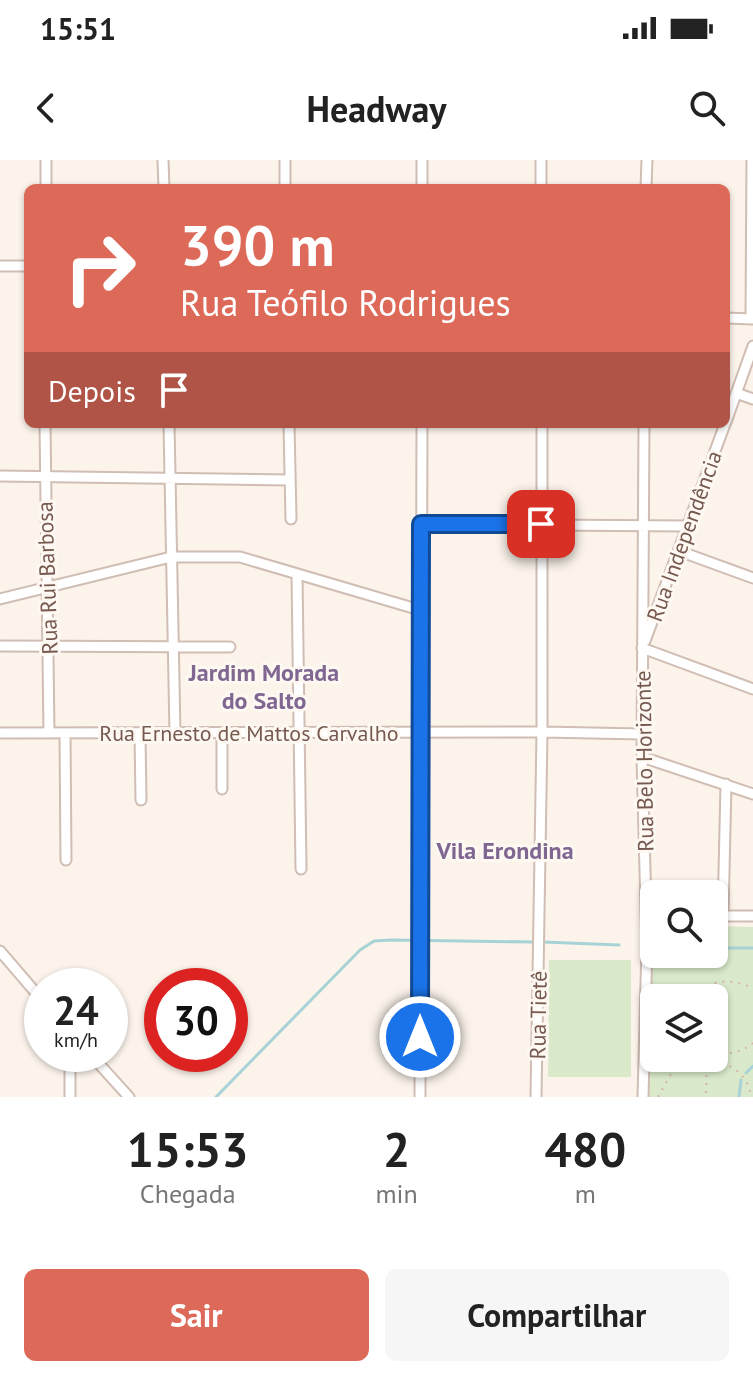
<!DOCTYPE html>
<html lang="pt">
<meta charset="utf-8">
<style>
body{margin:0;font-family:"PT Sans",sans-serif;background:#f6f6f6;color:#222;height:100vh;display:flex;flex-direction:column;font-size:30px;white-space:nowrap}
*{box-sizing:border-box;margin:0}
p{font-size:26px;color:#767676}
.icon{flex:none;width:44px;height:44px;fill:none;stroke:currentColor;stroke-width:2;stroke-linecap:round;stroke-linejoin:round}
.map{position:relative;height:937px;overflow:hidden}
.drawer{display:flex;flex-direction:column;background:#fff;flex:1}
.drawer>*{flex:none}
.top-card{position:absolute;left:24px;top:24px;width:706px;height:244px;border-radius:12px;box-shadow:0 2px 6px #0004;background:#dd6959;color:#fff;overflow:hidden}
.tools{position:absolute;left:640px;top:720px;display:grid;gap:16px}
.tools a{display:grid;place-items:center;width:88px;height:88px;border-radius:12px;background:#fff;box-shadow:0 2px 6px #0004;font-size:40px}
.speed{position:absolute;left:24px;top:808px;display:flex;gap:16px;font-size:40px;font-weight:700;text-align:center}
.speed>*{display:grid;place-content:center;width:104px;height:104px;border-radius:50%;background:#fff;box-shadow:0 2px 6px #0004;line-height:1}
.speed small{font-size:20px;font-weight:400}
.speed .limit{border:12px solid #d22;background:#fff;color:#111}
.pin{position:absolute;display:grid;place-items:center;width:68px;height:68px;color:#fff;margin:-34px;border-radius:16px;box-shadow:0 4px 12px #0006}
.me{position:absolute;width:88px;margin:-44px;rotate:0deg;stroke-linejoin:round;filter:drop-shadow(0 0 6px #0008)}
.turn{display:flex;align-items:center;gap:28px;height:168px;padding:0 24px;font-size:36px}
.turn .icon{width:104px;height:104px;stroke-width:2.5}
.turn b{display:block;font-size:56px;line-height:68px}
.then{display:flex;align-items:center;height:76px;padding:0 24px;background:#0003;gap:16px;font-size:30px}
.eta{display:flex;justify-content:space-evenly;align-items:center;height:136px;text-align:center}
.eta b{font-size:48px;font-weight:800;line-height:56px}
.button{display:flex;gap:16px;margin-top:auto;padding:16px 24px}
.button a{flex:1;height:92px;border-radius:12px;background:#dd6959;color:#fff;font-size:32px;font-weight:800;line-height:92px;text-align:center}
.button a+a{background:#f6f6f6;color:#222}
.status{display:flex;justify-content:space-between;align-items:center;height:56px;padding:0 40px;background:#fff;direction:ltr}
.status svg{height:22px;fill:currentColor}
header{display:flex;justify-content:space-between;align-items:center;height:104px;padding:0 24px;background:#fff;font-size:36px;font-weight:800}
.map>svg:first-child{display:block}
.green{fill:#d9e9ca;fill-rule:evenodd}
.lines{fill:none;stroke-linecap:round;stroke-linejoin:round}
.stream{stroke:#a7d3d6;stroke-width:3}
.minor-casing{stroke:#d0bdb3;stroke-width:13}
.path{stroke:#d5b4a7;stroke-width:2;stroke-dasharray:2 6;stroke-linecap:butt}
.minor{stroke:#fff;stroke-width:9}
.route-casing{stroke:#114b97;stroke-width:20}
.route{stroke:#1a73e8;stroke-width:14}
.labels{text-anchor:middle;stroke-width:6;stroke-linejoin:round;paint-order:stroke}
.street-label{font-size:22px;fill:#76594f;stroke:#fef8f2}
.neighbourhood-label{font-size:24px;font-weight:bold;fill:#7f6791;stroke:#fef8f2}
</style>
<div class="status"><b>15:51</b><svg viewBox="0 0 49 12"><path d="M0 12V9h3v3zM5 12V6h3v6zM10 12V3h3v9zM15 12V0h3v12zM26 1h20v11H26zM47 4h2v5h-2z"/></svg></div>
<header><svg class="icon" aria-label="back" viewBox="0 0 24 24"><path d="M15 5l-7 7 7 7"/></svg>Headway<svg class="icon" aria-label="search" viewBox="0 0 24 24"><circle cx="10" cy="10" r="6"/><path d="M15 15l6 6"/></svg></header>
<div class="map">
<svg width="753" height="937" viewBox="0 0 753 937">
<rect width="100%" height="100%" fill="#fcf4eb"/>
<!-- green -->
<path class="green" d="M 652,763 L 654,763 L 654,794 L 714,794 L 714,766 L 753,767 L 753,937 L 649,937 L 648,833 ZM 654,838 L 714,838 L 714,898 L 654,898 Z
M 549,800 L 631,800 L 631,917 L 548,917 Z"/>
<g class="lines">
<!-- stream -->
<path class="stream" d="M 543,782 L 619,785
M 714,788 L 753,788
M 746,913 L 753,906
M 216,937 L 360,790 L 374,781 L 391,780 L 535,782
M 739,937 L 741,920"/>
<!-- minor casing -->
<g class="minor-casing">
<path id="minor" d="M 46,0 L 46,28
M 163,0 L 164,28
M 285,0 L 285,28
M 422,0 L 422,28
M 541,0 L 541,28
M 646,28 L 647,0
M 0,106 L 28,106
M 726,158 L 753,159
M 751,159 L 752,0
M 736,233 L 753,239
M 726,262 L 753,186
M 45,264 L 49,573
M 169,264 L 175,573
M 289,264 L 291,359
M 0,316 L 290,320
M 421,364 L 688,366
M 679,391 L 753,418
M 297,415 L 301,709
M 0,439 L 171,397 L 240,397 L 420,450
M 645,481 L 725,264
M 0,486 L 230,487
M 642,488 L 753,529
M 0,573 L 542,572 L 642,574
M 65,573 L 66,700
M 140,573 L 141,640
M 222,573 L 222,629
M 642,597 L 753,634
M 714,756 L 753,756
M 723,756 L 726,624
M 0,791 L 42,840
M 90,894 L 129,937
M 70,937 L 70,894
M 420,937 L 422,264
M 536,937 L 542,572 L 542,264
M 643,937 L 647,786 L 642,597 L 644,264"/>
</g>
<!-- path -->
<path class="path" d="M 696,838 C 711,817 731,819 753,828
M 714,891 C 729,895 741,893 753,883
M 707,898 C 729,904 748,912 751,937
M 706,933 L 707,899
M 658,937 L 671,914 L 673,898"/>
<!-- minor -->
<use href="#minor" class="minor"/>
</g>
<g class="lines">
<!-- route casing -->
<g class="route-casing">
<path id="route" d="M 420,877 L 421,364 L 541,364"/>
</g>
<!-- route -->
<use href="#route" class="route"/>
</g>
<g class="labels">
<!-- street labels -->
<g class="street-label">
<text transform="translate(684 376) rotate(-70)" y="8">Rua Independência</text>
<text transform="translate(47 418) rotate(-92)" y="8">Rua Rui Barbosa</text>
<text x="249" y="581">Rua Ernesto de Mattos Carvalho</text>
<text transform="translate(644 601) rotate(-91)" y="8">Rua Belo Horizonte</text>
<text transform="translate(538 855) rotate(-89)" y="8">Rua Tietê</text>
</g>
<!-- neighbourhood labels -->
<g class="neighbourhood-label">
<text x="264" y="521">Jardim Morada<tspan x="264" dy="28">do Salto</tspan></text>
<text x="505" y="699">Vila Erondina</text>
</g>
</g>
</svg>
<div class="tools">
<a><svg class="icon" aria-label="search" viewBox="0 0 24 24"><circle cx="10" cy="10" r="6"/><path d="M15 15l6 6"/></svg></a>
<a><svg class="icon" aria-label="layers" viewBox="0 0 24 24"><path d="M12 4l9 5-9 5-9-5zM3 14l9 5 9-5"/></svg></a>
</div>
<div class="speed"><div>24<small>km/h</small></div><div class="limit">30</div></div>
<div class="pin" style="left:541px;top:364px;background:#d93025"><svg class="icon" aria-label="arrive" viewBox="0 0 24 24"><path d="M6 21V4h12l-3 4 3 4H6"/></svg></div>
<svg class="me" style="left:420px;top:877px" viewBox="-20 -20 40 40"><circle r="17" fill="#1a73e8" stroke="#fff" stroke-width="3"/><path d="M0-11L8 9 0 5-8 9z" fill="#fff"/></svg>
<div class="top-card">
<div class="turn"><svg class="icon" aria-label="right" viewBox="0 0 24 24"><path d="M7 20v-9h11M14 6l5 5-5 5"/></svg><div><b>390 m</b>Rua Teófilo Rodrigues</div></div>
<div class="then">Depois<svg class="icon" aria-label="arrive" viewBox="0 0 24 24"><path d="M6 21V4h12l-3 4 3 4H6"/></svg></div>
</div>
</div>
<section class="drawer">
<div class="eta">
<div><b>15:53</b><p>Chegada</p></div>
<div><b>2</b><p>min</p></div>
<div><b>480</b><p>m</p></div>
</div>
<div class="button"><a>Sair</a><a>Compartilhar</a></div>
</section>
